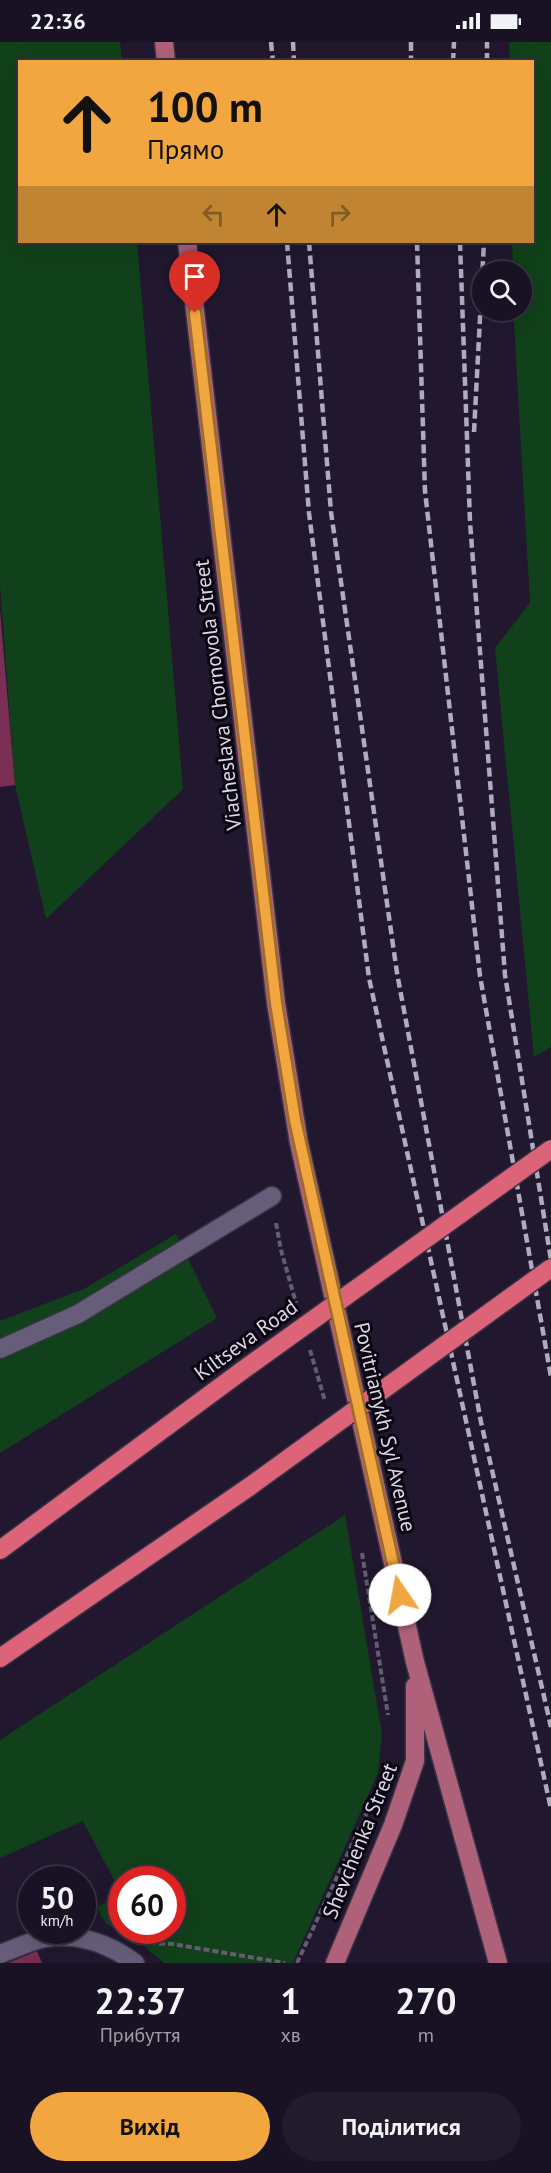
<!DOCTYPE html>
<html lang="uk">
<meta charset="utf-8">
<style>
body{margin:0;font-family:"PT Sans",sans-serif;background:#221b2c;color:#f1f3f6;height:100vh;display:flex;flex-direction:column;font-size:22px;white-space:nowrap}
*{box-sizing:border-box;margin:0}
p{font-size:20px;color:#9f9ea6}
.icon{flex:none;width:33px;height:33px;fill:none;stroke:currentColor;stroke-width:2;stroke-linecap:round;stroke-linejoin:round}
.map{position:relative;height:1921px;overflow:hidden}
.drawer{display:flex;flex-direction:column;background:#191224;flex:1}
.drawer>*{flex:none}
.banner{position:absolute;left:18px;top:18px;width:516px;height:183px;border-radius:0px;box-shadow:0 6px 24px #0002,0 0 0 2px #373241;background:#f1a63f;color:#111;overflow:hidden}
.controls{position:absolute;left:472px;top:219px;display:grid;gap:12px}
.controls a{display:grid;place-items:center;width:60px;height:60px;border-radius:50%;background:#191224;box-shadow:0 6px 24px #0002,0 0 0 2px #373241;font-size:30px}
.speed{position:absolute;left:18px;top:1824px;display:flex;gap:12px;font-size:30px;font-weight:700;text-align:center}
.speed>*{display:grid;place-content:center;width:78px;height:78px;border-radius:50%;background:#191224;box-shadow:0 6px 24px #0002,0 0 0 2px #373241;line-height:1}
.speed small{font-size:15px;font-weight:400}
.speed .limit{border:9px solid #d22;background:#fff;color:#111}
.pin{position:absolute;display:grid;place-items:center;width:51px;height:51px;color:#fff;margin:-62px -26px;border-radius:50% 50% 50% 0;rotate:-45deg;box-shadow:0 0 6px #0007}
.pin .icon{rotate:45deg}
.me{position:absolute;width:66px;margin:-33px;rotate:348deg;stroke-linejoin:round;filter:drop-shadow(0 0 4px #0008)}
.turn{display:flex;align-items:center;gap:21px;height:126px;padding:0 30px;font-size:27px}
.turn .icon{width:78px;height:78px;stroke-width:2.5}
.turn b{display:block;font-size:42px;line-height:51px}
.lanes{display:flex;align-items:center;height:57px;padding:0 30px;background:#0003;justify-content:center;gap:30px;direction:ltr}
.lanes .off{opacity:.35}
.eta{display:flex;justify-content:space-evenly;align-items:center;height:102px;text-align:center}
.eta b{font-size:36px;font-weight:600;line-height:42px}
.action{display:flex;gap:12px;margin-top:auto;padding:12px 30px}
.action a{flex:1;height:69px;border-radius:36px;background:#f1a63f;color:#111;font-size:24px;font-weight:600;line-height:69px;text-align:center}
.action a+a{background:#221b2c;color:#f1f3f6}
.status{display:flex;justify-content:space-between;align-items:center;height:42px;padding:0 30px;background:#191224;direction:ltr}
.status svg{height:16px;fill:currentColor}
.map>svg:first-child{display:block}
.green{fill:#10411a}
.building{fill:#7a2e53}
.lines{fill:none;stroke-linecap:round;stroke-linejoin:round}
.minor-casing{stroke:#393346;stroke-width:21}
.major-casing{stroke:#393346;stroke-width:21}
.highway-casing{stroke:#393346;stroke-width:21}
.path{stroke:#645d72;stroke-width:4;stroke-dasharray:6 3;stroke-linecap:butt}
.minor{stroke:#675d7a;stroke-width:18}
.major{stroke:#ae6179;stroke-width:18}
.highway{stroke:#dd6478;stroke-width:18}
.rail{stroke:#b1abbe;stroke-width:4.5;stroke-dasharray:9 4.5;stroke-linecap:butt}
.highway-bridge-casing{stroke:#393346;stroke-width:21;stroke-linecap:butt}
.highway-bridge{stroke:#dd6478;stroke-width:18}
.route-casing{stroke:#9d6c29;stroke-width:15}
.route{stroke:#f1a63f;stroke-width:10}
.labels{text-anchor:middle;stroke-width:6;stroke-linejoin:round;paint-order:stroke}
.street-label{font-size:21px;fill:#ddd8e9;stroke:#090610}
</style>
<div class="status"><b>22:36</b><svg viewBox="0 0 49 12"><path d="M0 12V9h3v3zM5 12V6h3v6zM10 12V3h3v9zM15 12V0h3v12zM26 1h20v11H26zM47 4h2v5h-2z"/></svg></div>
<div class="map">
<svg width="551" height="1921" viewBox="0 0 551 1921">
<rect width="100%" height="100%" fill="#211830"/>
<!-- green -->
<path class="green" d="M 0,0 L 120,0 L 122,19 L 20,20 L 20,200 L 137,200 L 183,747 L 46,877 L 15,743 L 0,544 Z
M 509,0 L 551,0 L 551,1005 L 534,1015 L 495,606 L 530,561 L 514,281 L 513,269 L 522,268 L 522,230 L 513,229 L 512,200 L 532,200 L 532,20 L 510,19 Z
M 176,1192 L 217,1276 L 0,1411 L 0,1279 L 84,1247 Z
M 345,1473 L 382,1692 L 378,1731 L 293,1921 L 164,1921 L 132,1894 L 106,1882 L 97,1865 L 121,1853 L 122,1888 L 172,1888 L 172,1838 L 122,1838 L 121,1851 L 83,1779 L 0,1816 L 0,1698 Z"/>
<!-- building -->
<path class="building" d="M 0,567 L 15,743 L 0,745 Z
M 37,1909 L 42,1921 L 8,1921 Z"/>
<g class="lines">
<!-- minor casing -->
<g class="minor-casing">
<path id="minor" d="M 0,1307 L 78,1272 L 272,1154
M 0,1912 C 15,1907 30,1899 45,1896 C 77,1890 110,1902 135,1921"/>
</g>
<!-- major casing -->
<g class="major-casing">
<path id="major" d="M 164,0 L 166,20
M 187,200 L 276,961 L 299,1101 L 415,1620 L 498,1921
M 335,1921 L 393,1783 L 415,1719 L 415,1644"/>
</g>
<!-- highway casing -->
<g class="highway-casing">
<path id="highway" d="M 0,1508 L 243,1328
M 0,1616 L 249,1445"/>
</g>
<!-- path -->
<path class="path" d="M 276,1181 L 281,1208 L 296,1261
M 310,1308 L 325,1359
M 362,1511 L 388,1673
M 150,1901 L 173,1902 L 285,1921
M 297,1921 L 370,1764"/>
<!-- minor -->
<use href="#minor" class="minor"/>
<!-- major -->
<use href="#major" class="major"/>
<!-- highway -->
<use href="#highway" class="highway"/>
<!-- rail -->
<path class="rail" d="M 271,0 L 273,20
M 293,0 L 294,20
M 411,0 L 411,20
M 453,20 L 454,0
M 487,20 L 487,0
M 287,200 L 309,471 L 369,936 L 551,1767
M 309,200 L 331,470 L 397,931 L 481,1380 L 551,1685
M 417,200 L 425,449 L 480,934 L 551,1335
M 460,200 L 470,480 L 505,933 L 551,1218
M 474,390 L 484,200"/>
<!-- highway-bridge casing -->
<g class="highway-bridge-casing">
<path id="highway-bridge" d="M 243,1328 L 551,1107
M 249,1445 L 551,1226"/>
</g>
<!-- highway-bridge -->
<use href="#highway-bridge" class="highway-bridge"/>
</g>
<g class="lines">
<!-- route casing -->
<g class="route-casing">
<path id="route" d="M 195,271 L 276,961 L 295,1078 L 400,1553"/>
</g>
<!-- route -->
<use href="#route" class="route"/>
</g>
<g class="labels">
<!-- street labels -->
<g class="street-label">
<text transform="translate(218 653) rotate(-97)" y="7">Viacheslava Chornovola Street</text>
<text transform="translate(246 1298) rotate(-36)" y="7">Kiltseva Road</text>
<text transform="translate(385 1385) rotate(77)" y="7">Povitrianykh Syl Avenue</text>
<text transform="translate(360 1799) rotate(-68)" y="7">Shevchenka Street</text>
</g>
</g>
</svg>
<div class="controls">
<a><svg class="icon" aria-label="search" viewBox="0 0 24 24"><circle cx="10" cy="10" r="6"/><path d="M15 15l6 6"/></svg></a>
</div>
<div class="speed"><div>50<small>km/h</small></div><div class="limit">60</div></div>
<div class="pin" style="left:195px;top:271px;background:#d93025"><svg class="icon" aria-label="arrive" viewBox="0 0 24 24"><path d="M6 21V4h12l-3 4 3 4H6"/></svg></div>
<svg class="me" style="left:400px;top:1553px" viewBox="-20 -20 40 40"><circle r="19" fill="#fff"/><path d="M0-13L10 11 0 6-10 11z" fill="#f1a63f"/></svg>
<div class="banner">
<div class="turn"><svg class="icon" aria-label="ahead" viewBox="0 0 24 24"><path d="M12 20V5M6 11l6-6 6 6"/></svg><div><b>100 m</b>Прямо</div></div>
<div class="lanes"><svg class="icon off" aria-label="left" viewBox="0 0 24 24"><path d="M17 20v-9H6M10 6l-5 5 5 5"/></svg><svg class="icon" aria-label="ahead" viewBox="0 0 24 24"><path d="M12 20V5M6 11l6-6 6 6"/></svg><svg class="icon off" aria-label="right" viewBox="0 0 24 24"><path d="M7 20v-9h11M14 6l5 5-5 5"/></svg></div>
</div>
</div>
<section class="drawer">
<div class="eta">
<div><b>22:37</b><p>Прибуття</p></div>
<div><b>1</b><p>хв</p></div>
<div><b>270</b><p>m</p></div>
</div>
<div class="action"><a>Вихід</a><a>Поділитися</a></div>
</section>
